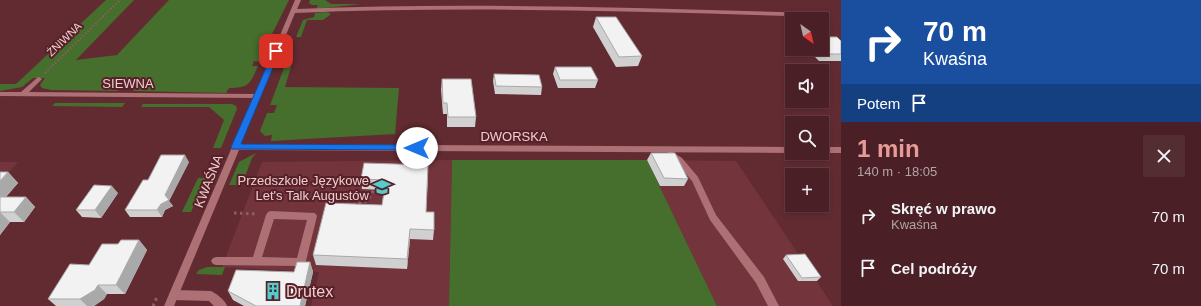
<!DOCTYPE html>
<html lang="pl">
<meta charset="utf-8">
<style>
body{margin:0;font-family:Helvetica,sans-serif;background:#542d32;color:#f1f3f6;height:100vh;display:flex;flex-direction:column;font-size:15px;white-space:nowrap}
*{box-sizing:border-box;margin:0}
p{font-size:13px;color:#b2a3a7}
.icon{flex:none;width:22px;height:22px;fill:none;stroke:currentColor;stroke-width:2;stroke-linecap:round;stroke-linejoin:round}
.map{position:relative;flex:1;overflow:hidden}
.details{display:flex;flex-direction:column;background:#4a2026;width:360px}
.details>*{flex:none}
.guide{background:#1a4fa0;color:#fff;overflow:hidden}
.needle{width:26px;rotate:146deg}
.fabs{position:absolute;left:785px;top:12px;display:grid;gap:8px}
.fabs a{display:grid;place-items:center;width:44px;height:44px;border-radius:0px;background:#4a2026;box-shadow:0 2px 6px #0003,0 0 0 1px #613e43;font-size:20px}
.pin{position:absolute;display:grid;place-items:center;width:34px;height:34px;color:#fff;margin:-17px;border-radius:8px;box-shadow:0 2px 6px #0006}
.me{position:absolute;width:44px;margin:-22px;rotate:270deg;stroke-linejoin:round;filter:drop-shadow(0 0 3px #0008)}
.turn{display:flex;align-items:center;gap:14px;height:84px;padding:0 16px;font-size:18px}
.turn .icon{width:52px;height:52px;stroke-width:2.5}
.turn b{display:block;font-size:28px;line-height:34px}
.then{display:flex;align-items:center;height:38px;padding:0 16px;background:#0003;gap:8px;font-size:15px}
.round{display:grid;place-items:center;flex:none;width:42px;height:42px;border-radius:0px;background:#542d32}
.headline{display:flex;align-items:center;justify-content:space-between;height:68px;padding:0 16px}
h1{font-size:24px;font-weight:700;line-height:30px;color:#e69b98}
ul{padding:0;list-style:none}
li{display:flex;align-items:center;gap:12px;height:52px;padding:0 16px}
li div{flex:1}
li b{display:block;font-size:15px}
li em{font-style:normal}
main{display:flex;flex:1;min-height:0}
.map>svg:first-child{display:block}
.built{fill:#73343c}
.green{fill:#466e2d}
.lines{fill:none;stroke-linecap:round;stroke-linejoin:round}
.path-far1{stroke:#8f5e63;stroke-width:2;stroke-dasharray:1.5 2;stroke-linecap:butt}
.path{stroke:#8f5e63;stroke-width:3;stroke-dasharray:2.5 3.5;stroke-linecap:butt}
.service{fill:#ac7075;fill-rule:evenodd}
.minor{fill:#ac7075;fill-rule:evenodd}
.wall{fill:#d0d0d0}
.shaded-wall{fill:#a9a9a9}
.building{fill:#f2f2f2;stroke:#a9a9a9}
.route{fill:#1a73e8;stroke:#114b97}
.labels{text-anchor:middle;stroke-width:4;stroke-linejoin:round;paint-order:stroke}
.far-street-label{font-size:11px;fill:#f0cdcf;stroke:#562128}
.street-label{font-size:13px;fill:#f0cdcf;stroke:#562128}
.poi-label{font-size:13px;fill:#f0cdcf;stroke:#562128;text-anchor:end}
.near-poi-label{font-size:16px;fill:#f0cdcf;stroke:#562128;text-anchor:start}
</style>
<main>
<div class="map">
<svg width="841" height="306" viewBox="0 0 841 306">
<rect width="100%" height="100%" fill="#622b32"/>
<!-- built -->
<path class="built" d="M 452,160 L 449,306 L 311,306 L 319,272 L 222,267 L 262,162 Z
M 647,160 L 736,161 L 833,306 L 717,306 Z
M 0,162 L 18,162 L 0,183 Z"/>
<!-- green -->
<path class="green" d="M 106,0 L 134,0 L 76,60 L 117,55 L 169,0 L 289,0 L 270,38 L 265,38 L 263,42 L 269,42 L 260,62 L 254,61 L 252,66 L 258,66 C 250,84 249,88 229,88 L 226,93 L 134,91 L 132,88 L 134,85 L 125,85 L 117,91 L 51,90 L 42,88 L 40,85 L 45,78 L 33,78 L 22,87 L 0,91 L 0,84 L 16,84 Z
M 310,0 L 325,0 L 331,4 L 361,4 L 316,9 L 318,5 L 312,5 L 309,3 Z
M 326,12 L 330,13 L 330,15 L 323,20 L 307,20 L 301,37 L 296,37 L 303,20 L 314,17 L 315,13 Z
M 287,60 L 293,60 L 285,87 L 399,88 L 395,134 L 271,141 L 272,135 L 265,136 L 260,131 L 267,113 L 274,113 L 277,105 L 270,105 Z
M 55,103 L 125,103 L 122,107 L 52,106 Z
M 143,104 L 232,104 L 236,106 L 237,109 L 221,148 L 213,148 L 224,120 L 209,107 L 141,107 Z
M 256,153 L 252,158 L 242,185 L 229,185 L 239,162 Z
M 452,160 L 647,160 L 717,306 L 449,306 Z
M 198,178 L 206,178 L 191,212 L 182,212 Z
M 207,267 L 225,267 L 222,275 L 196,274 L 199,270 Z"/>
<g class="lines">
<!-- path-far1 -->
<path class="path-far1" d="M 45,73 L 120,0"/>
<!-- path -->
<path class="path" d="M 353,205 L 367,201 L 374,190
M 234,213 L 257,214
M 153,306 L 157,297"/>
<!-- service -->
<path class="service" d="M 671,151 L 682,158 L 698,177 L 716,215 L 764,277 L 779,306 L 768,306 L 756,283 L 710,220 L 692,181 L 676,162 L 667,154 L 668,152 Z
M 271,211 L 315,213 L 317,216 L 305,265 L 301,266 L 216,265 L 213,264 L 211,261 L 213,258 L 216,257 L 253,257 L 266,215 L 268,212 ZM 274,219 L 307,220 L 297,258 L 262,257 Z
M 174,290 L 211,291 C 217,294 225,300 227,306 L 214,306 L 209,301 L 174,300 L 170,298 L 169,295 L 170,292 Z"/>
<!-- minor -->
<path class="minor" d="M 295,0 L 301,0 L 297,9 C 469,2 642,8 814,13 L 817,15 L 814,17 C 641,11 468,6 295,13 L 241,144 L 792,147 L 792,153 L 239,150 L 174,306 L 164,306 L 253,98 L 0,96 L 0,92 L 21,92 L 37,78 L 39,77 L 42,79 L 29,92 L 255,94 Z
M 822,147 L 841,147 L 841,153 L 822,153 Z"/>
</g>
<!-- wall -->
<path class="wall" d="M 596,17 L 642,56 L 638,66 L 616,67 L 593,27 Z
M 841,41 L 841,61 L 819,61 L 807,49 L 822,49 Z
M 555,67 L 598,80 L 595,88 L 558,88 L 553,74 Z
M 494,74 L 542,87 L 541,95 L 495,94 L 493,81 Z
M 442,79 L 476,117 L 475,127 L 447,127 L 447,114 L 443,114 L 441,90 Z
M 651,153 L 688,179 L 684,186 L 660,186 L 647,160 Z
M 189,162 L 169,201 L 173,206 L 165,210 L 162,217 L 130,217 L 125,210 L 148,180 Z
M 0,172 L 8,172 L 18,183 L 6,197 L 26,197 L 35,207 L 24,222 L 10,222 L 0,235 Z
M 428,175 L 426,212 L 434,230 L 433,240 L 410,239 L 407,269 L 316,265 L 313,255 L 382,205 L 384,190 L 362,189 L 361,179 Z
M 118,193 L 101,218 L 82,217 L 76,210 Z
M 139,240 L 147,250 L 125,294 L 107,294 L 104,299 L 94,306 L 56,306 L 48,299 L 89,265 L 118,244 Z
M 786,255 L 821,277 L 817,281 L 798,281 L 783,259 Z
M 310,262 L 313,272 L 305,306 L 244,306 L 233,300 L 228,291 L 294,272 Z"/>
<!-- shaded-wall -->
<path class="shaded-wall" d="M 185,155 L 189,162 L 169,201 L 173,206 L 165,210 L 162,217 L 157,210 Z
M 8,172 L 18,183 L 0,203 L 0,181 Z
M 112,186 L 118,193 L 101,218 L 95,210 Z
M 26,197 L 35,207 L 24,222 L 14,212 Z
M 0,212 L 10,222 L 0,235 Z
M 410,229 L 410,239 L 407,269 L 407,259 Z
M 139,240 L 147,250 L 125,294 L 116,285 Z
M 310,262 L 313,272 L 305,306 L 300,306 Z
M 98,285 L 107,294 L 104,299 L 94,306 L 87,306 L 80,299 Z"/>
<!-- building -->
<path class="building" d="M 596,17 L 616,17 L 642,56 L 619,57 Z
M 822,37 L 837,37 L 841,41 L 841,54 L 825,54 L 819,49 L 822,49 Z
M 555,67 L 591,67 L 598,80 L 560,80 Z
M 494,74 L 539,75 L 542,87 L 496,86 Z
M 442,79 L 471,79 L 476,117 L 448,117 L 447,103 L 443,103 Z
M 651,153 L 675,153 L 688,179 L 664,178 Z
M 161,155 L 185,155 L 165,195 L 169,200 L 161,204 L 157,210 L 125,210 L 143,180 L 148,180 Z
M 364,163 L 428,165 L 426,212 L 434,212 L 434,230 L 410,229 L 407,259 L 313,255 L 326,203 L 382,205 L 386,180 L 361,179 Z
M 0,172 L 8,172 L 0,181 Z
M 94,185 L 112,186 L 95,210 L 76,210 Z
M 0,197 L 26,197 L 14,212 L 0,212 Z
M 121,240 L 139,240 L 116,285 L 98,285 L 95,290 L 80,299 L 48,299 L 70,264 L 89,265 L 102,244 L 118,244 Z
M 805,254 L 821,277 L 802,278 L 786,255 Z
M 297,262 L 310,262 L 300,306 L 256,306 L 228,291 L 236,270 L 294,272 Z"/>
<!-- route -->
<path class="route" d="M 274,50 L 280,51 L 241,144 L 417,145 L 420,146 L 420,150 L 232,149 L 231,147 Z"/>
<!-- icons -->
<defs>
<g id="school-bare" transform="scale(1.38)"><path d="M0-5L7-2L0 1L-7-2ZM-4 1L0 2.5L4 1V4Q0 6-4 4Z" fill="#52cdcc" stroke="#562128" stroke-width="2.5" paint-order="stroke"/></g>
<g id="building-bare" transform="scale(1.38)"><path d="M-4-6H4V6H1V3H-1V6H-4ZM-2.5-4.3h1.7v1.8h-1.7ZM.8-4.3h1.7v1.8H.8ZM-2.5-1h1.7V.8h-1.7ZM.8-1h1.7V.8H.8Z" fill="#52cdcc" stroke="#562128" stroke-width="2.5" paint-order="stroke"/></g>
</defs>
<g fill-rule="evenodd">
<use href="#school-bare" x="382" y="187"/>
<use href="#building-bare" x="273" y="291"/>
</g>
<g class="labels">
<!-- far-street labels -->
<g class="far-street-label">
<text transform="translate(64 39) rotate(-44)" y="4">ŻNIWNA</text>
</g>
<!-- street labels -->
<g class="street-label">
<text x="128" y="88">SIEWNA</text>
<text x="514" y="141">DWORSKA</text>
<text transform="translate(208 181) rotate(-68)" y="5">KWAŚNA</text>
</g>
<!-- poi labels -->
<g class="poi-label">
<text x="369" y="185">Przedszkole Językowe<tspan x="369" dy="15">Let's Talk Augustów</tspan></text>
</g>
<!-- near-poi labels -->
<g class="near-poi-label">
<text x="286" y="297">Drutex</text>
</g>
</g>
</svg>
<div class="fabs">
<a><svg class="needle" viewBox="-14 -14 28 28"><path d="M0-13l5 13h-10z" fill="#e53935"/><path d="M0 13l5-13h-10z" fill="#b2a3a7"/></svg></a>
<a><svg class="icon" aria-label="sound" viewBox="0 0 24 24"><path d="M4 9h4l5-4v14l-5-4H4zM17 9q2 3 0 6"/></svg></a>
<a><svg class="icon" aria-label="search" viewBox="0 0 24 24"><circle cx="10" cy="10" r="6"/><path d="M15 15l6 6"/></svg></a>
<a>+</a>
</div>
<div class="pin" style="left:276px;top:51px;background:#d93025"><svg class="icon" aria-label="arrive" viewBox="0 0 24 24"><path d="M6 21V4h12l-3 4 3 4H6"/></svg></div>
<svg class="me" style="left:417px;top:148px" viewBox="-20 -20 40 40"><circle r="19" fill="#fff"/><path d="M0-13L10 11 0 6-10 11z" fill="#1a73e8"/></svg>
</div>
<section class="details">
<div class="guide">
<div class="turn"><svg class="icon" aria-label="right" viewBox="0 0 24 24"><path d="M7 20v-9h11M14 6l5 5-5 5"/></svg><div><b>70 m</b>Kwaśna</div></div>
<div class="then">Potem<svg class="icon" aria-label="arrive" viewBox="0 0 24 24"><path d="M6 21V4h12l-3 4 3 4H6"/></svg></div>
</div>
<div class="headline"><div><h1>1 min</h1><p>140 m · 18:05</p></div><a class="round"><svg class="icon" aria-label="close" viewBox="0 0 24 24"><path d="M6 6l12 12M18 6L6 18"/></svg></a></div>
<ul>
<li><svg class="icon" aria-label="right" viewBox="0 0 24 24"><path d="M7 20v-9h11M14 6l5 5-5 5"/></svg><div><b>Skręć w prawo</b><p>Kwaśna</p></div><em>70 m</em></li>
<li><svg class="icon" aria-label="arrive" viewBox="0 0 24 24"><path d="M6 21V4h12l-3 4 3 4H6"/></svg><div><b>Cel podróży</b></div><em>70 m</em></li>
</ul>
</section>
</main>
